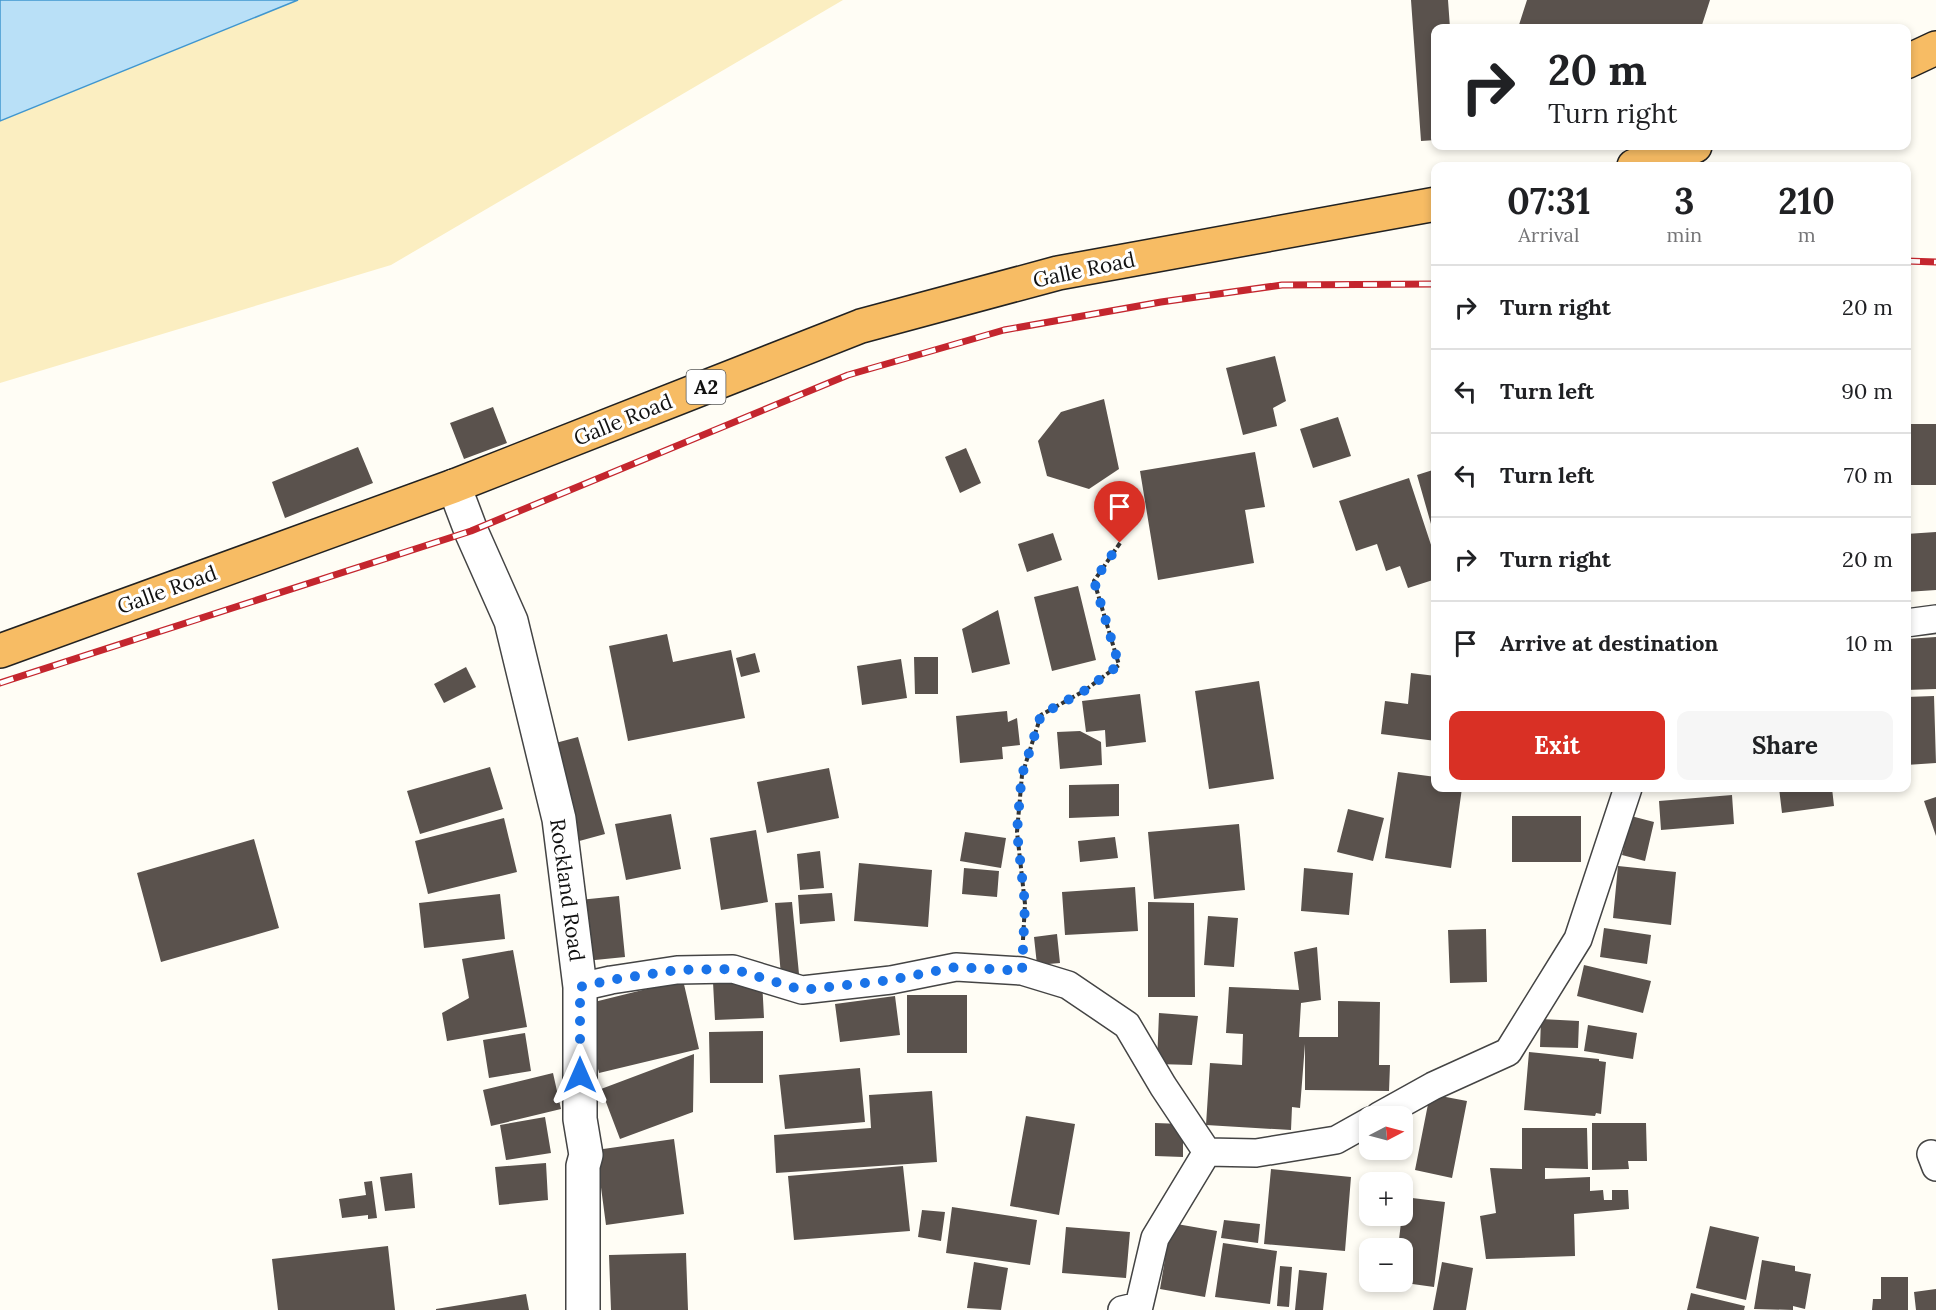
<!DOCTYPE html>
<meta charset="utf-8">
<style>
body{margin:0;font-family:Lora,serif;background:#f6f6f6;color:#202124;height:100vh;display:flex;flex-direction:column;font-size:22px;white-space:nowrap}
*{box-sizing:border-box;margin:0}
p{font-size:20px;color:#757577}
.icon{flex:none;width:33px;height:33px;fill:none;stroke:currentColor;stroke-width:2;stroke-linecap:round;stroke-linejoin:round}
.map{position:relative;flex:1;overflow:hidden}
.side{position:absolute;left:1431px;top:162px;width:480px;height:630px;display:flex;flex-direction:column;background:#fff;border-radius:12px;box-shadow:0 3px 9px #0003}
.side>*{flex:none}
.hud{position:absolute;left:1431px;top:24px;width:480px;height:126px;border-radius:12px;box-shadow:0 3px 9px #0003;background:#fff;color:#202124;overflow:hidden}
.needle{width:39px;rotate:84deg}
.fabs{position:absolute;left:1359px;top:1106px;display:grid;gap:12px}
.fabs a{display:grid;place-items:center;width:54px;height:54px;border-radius:12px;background:#fff;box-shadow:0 3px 9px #0003;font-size:30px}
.pin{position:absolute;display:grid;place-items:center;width:51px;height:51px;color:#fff;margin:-62px -26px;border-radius:50% 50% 50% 0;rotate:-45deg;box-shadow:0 0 6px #0007}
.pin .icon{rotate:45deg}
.me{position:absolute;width:66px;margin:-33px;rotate:0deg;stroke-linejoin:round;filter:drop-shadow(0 0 4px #0008)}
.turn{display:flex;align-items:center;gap:21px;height:126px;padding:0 18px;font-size:27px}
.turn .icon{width:78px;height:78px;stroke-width:2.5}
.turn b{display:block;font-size:42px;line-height:51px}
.eta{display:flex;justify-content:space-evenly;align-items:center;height:102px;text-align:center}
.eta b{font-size:36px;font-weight:800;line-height:42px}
.button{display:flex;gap:12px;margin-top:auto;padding:12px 18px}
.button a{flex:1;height:69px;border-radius:12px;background:#d93025;color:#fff;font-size:24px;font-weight:800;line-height:69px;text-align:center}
.button a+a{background:#f6f6f6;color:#202124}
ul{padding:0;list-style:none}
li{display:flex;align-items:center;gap:18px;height:84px;padding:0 18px;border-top:2px solid #e0e0e0}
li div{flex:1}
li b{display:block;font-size:22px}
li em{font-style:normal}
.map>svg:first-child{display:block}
.sand{fill:#fbeec1}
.water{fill:#b9e0f7;stroke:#3f96cf;stroke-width:1.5}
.building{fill:#5a524d}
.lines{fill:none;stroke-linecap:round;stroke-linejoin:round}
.minor-casing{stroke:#444;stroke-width:30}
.tertiary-casing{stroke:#444;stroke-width:36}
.trunk-casing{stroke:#222;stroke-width:36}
.path{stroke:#333;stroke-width:4;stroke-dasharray:6 3;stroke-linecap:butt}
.minor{stroke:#fff;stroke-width:27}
.tertiary{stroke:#fff;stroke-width:33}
.trunk{stroke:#f7bc64;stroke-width:33}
.rail-casing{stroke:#c4262e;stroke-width:7}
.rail{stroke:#fff;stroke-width:4.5;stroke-dasharray:14;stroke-linecap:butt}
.route{stroke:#1a73e8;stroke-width:10;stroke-dasharray:0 18}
.labels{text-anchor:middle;stroke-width:6;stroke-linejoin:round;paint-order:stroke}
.shield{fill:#fff;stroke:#585858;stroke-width:1.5}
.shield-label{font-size:20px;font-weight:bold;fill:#111}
.street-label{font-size:21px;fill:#111;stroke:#fff}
</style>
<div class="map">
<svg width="1936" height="1310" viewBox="0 0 1936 1310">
<rect width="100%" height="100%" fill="#fffdf5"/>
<!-- sand -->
<path class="sand" d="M 298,0 L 843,0 L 391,265 L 0,383 L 0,121 Z"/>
<!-- water -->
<path class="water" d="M 0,0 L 298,0 L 0,121 Z"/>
<!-- building -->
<path class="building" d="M 1411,0 L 1448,0 L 1450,28 L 1436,28 L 1436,140 L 1421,141 Z
M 1527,0 L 1710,0 L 1701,28 L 1518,28 Z
M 1275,356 L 1286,401 L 1273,408 L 1277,426 L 1243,435 L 1226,368 Z
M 1104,399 L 1119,469 L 1089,489 L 1047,476 L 1038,441 L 1061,412 Z
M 493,407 L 507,443 L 464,459 L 450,423 Z
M 1338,417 L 1351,456 L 1313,468 L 1300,429 Z
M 1906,424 L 1936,424 L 1936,485 L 1906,485 Z
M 358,447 L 373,483 L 285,518 L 272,482 Z
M 966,448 L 981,483 L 960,493 L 945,457 Z
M 1255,452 L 1265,507 L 1245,510 L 1254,563 L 1158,580 L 1140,471 Z
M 1436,469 L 1436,537 L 1435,538 L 1417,475 Z
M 1409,478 L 1436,560 L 1436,579 L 1408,588 L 1400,566 L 1386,571 L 1377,544 L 1356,551 L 1339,501 Z
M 1936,532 L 1936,590 L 1906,592 L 1906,534 Z
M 1053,533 L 1062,560 L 1027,572 L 1018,544 Z
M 1078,586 L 1096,660 L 1052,671 L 1034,597 Z
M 998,610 L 1010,664 L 972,673 L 962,629 Z
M 667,634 L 673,662 L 731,650 L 745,718 L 628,741 L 609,646 Z
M 1936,637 L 1936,689 L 1906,690 L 1906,639 Z
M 755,653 L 760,672 L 741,677 L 736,658 Z
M 914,657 L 938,657 L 938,694 L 915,694 Z
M 901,659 L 907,698 L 862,705 L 857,666 Z
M 466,667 L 476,687 L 444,703 L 434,684 Z
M 1411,673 L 1436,676 L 1436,741 L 1381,734 L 1385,701 L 1408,704 Z
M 1259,681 L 1274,779 L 1209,789 L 1195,691 Z
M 1140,694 L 1146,742 L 1106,747 L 1105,730 L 1086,732 L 1082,701 Z
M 1934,696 L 1936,763 L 1906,765 L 1906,697 Z
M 1007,711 L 1008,722 L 1017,718 L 1020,745 L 1002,747 L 1003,759 L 960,763 L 956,716 Z
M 1080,731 L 1101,742 L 1102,765 L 1060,769 L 1057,732 Z
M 578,737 L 605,834 L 561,846 L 533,749 Z
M 490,767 L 503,809 L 420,834 L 407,791 Z
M 829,768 L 839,818 L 767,833 L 757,782 Z
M 1398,772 L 1436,777 L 1436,788 L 1462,788 L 1451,868 L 1385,858 Z
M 1119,784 L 1119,816 L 1069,818 L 1069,785 Z
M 1779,788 L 1832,788 L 1834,806 L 1782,813 Z
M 1732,795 L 1734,824 L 1661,830 L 1659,801 Z
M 1936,797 L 1936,836 L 1924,801 Z
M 1348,809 L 1384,818 L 1373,861 L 1337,852 Z
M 671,814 L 681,869 L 626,880 L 615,824 Z
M 1512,816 L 1581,816 L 1581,862 L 1512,862 Z
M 1631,816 L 1654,822 L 1645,861 L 1622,855 Z
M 504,818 L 517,872 L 428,894 L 415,841 Z
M 1239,824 L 1245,890 L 1154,899 L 1148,832 Z
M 756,830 L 768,902 L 721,910 L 710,838 Z
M 965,832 L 1006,838 L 1001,868 L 960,861 Z
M 1115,837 L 1118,858 L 1080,862 L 1078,841 Z
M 254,839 L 279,928 L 161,962 L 137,873 Z
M 820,851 L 824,888 L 800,890 L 797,854 Z
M 859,863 L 932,870 L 928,927 L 854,921 Z
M 1618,866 L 1676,872 L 1671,925 L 1613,918 Z
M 964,868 L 999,871 L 997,897 L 962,894 Z
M 1304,868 L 1353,873 L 1349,915 L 1301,911 Z
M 1135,887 L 1138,931 L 1065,935 L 1062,892 Z
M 832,893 L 835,921 L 800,924 L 798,895 Z
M 500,894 L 505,939 L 424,948 L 419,903 Z
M 619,896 L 625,957 L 575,962 L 569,901 Z
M 792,902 L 799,974 L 781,976 L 775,903 Z
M 1148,902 L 1194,903 L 1195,997 L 1148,997 Z
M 1208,916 L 1238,918 L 1234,967 L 1204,965 Z
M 1604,928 L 1651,935 L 1647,964 L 1600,957 Z
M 1486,929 L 1487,982 L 1450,983 L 1448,930 Z
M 1057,934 L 1060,963 L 1037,965 L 1034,937 Z
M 1317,947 L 1321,1000 L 1301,1003 L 1299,1037 L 1338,1037 L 1338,1001 L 1380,1002 L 1379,1065 L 1390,1065 L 1389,1091 L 1305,1090 L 1305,1044 L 1300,1108 L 1292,1107 L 1291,1130 L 1206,1125 L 1210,1063 L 1242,1065 L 1243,1034 L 1226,1033 L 1229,987 L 1299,990 L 1294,952 Z
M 513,950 L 527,1027 L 447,1041 L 442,1013 L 469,998 L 462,959 Z
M 1584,965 L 1651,981 L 1643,1013 L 1577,996 Z
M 683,980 L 699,1049 L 599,1073 L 582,1005 Z
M 762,980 L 764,1018 L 715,1020 L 713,982 Z
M 907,995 L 967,995 L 967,1053 L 907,1053 Z
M 895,996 L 900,1035 L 840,1042 L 835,1004 Z
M 1159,1013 L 1198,1016 L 1192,1065 L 1157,1064 Z
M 1541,1019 L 1579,1021 L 1578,1048 L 1540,1047 Z
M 1588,1025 L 1637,1033 L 1633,1059 L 1584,1051 Z
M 763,1031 L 763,1083 L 710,1083 L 709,1032 Z
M 525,1033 L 531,1071 L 489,1078 L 483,1040 Z
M 1529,1052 L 1599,1059 L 1599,1061 L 1606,1062 L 1601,1114 L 1596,1113 L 1595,1116 L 1524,1110 Z
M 694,1054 L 693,1112 L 620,1139 L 601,1089 Z
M 860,1068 L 865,1122 L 785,1129 L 779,1075 Z
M 553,1073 L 561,1109 L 491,1126 L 483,1090 Z
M 932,1091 L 937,1162 L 776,1173 L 774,1135 L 871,1128 L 869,1095 Z
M 1430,1094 L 1467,1101 L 1452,1178 L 1415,1170 Z
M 1026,1116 L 1075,1124 L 1059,1215 L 1010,1206 Z
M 545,1117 L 551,1153 L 506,1160 L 500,1125 Z
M 1155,1123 L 1183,1124 L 1183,1157 L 1155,1156 Z
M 1592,1123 L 1646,1123 L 1647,1161 L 1628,1161 L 1629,1169 L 1592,1170 Z
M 1522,1128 L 1587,1128 L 1588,1169 L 1545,1168 L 1545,1179 L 1590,1177 L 1590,1191 L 1603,1190 L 1604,1200 L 1612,1200 L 1612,1190 L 1628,1190 L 1629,1209 L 1574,1214 L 1575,1256 L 1486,1259 L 1480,1216 L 1496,1213 L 1490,1168 L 1522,1169 Z
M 674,1139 L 684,1214 L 606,1225 L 596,1150 Z
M 546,1163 L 548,1200 L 499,1205 L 495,1167 Z
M 903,1166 L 910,1231 L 794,1240 L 788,1176 Z
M 1271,1169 L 1351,1177 L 1345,1251 L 1264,1244 Z
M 412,1173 L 415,1208 L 385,1211 L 380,1177 Z
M 372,1181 L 377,1218 L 368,1219 L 368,1215 L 342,1218 L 339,1199 L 366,1195 L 364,1182 Z
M 1404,1197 L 1445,1202 L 1434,1287 L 1398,1282 L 1402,1281 L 1402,1248 L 1398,1248 Z
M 952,1207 L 1037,1220 L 1030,1265 L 946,1253 Z
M 922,1210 L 945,1212 L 941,1241 L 918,1237 Z
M 1224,1220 L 1260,1224 L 1258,1243 L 1221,1238 Z
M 1171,1223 L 1217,1231 L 1205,1297 L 1160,1289 Z
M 1710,1226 L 1759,1237 L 1746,1300 L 1696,1288 Z
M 1066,1227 L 1130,1232 L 1126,1278 L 1062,1273 Z
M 1223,1243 L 1277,1251 L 1270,1304 L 1215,1297 Z
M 388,1246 L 395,1310 L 278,1310 L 272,1259 Z
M 686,1253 L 688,1310 L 611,1310 L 609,1255 Z
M 1762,1260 L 1795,1266 L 1795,1271 L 1811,1274 L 1805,1309 L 1793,1306 L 1793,1310 L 1754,1309 Z
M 974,1262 L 1008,1268 L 1001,1310 L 967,1308 Z
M 1442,1262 L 1473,1268 L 1466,1310 L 1433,1310 Z
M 1280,1266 L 1292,1267 L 1289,1307 L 1277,1306 Z
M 1299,1270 L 1327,1273 L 1323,1310 L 1295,1310 Z
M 1881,1277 L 1908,1277 L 1908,1310 L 1872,1310 L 1873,1299 L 1881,1299 Z
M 1936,1289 L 1936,1310 L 1916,1310 L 1914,1292 Z
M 1691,1293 L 1745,1306 L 1744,1310 L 1687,1310 Z
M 526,1294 L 529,1310 L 436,1310 L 436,1309 Z"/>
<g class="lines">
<!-- minor casing -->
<g class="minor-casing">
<path id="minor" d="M 1906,623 L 1936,619
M 580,987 L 611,980 L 677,970 L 733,969 L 802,990 L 891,980 L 956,967 L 1022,971 L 1068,985 L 1127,1025 L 1163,1086 L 1207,1152 L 1256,1153 L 1336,1140 L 1370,1121
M 1379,1116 L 1433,1086 L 1508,1052 L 1578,939 L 1628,788
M 1931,1154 L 1936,1167
M 1122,1310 L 1139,1306 L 1155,1238 L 1207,1152"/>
</g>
<!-- tertiary casing -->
<g class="tertiary-casing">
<path id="tertiary" d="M 454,486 L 471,531 L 511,621 L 559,819 L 580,987 L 580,1119 L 586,1155 L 583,1166 L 583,1310"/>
</g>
<!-- trunk casing -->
<g class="trunk-casing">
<path id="trunk" d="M 1906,62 L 1936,48
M 1634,166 L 1695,146
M 0,651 L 454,486 L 861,326 L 1058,273 L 1436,204"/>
</g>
<!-- path -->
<path class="path" d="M 1023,940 L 1025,904 L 1017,832 L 1022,775 L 1041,715 L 1084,691 L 1119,665 L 1094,581 L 1120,543"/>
<!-- minor -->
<use href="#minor" class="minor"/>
<!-- tertiary -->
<use href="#tertiary" class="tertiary"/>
<!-- trunk -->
<use href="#trunk" class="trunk"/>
<!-- rail casing -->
<g class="rail-casing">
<path id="rail" d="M 1906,261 L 1936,262
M 0,683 L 471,531 L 848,375 L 1004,330 L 1161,302 L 1282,285 L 1436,284"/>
</g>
<!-- rail -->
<use href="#rail" class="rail"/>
</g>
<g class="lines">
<!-- route -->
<path class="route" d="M 580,1075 L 580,987 L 611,980 L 677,970 L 733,969 L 802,990 L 891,980 L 956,967 L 1022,971 L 1025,904 L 1017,832 L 1020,794 L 1022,775 L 1041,715 L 1084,691 L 1119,665 L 1094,581 L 1120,543"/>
</g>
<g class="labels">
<!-- shield labels -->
<rect class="shield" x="686.5" y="370" width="39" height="34" rx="4.5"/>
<g class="shield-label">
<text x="706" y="394">A2</text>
</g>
<!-- street labels -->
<g class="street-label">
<text transform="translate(1084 270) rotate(-12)" y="7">Galle Road</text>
<text transform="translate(623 420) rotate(-22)" y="7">Galle Road</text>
<text transform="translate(167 590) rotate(-20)" y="7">Galle Road</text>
<text transform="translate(567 890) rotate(82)" y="7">Rockland Road</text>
</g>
</g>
</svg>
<div class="fabs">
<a><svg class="needle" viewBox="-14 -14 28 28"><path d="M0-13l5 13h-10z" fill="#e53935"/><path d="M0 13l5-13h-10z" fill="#757577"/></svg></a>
<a>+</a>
<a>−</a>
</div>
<div class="pin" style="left:1120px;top:543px;background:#d93025"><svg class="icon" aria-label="arrive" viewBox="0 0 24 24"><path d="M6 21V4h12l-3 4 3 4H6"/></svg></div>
<svg class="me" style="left:580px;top:1075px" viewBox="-20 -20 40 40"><path d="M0-17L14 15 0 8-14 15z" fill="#1a73e8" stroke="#fff" stroke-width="4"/></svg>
<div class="hud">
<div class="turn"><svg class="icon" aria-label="right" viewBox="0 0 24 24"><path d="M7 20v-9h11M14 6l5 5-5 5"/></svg><div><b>20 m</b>Turn right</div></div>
</div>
<section class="side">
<div class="eta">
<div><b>07:31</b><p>Arrival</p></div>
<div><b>3</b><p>min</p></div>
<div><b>210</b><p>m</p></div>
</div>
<ul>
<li><svg class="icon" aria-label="right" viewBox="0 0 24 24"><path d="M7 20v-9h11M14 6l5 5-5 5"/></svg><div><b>Turn right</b></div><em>20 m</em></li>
<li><svg class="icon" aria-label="left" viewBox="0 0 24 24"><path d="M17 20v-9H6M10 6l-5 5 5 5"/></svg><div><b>Turn left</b></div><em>90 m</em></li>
<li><svg class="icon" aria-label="left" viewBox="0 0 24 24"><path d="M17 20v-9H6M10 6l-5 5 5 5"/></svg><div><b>Turn left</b></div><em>70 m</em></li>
<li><svg class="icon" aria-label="right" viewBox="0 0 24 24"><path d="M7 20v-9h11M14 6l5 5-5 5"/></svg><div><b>Turn right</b></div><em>20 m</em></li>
<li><svg class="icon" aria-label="arrive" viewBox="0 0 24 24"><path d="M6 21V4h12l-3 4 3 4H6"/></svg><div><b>Arrive at destination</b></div><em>10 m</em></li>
</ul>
<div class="button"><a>Exit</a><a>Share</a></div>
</section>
</div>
